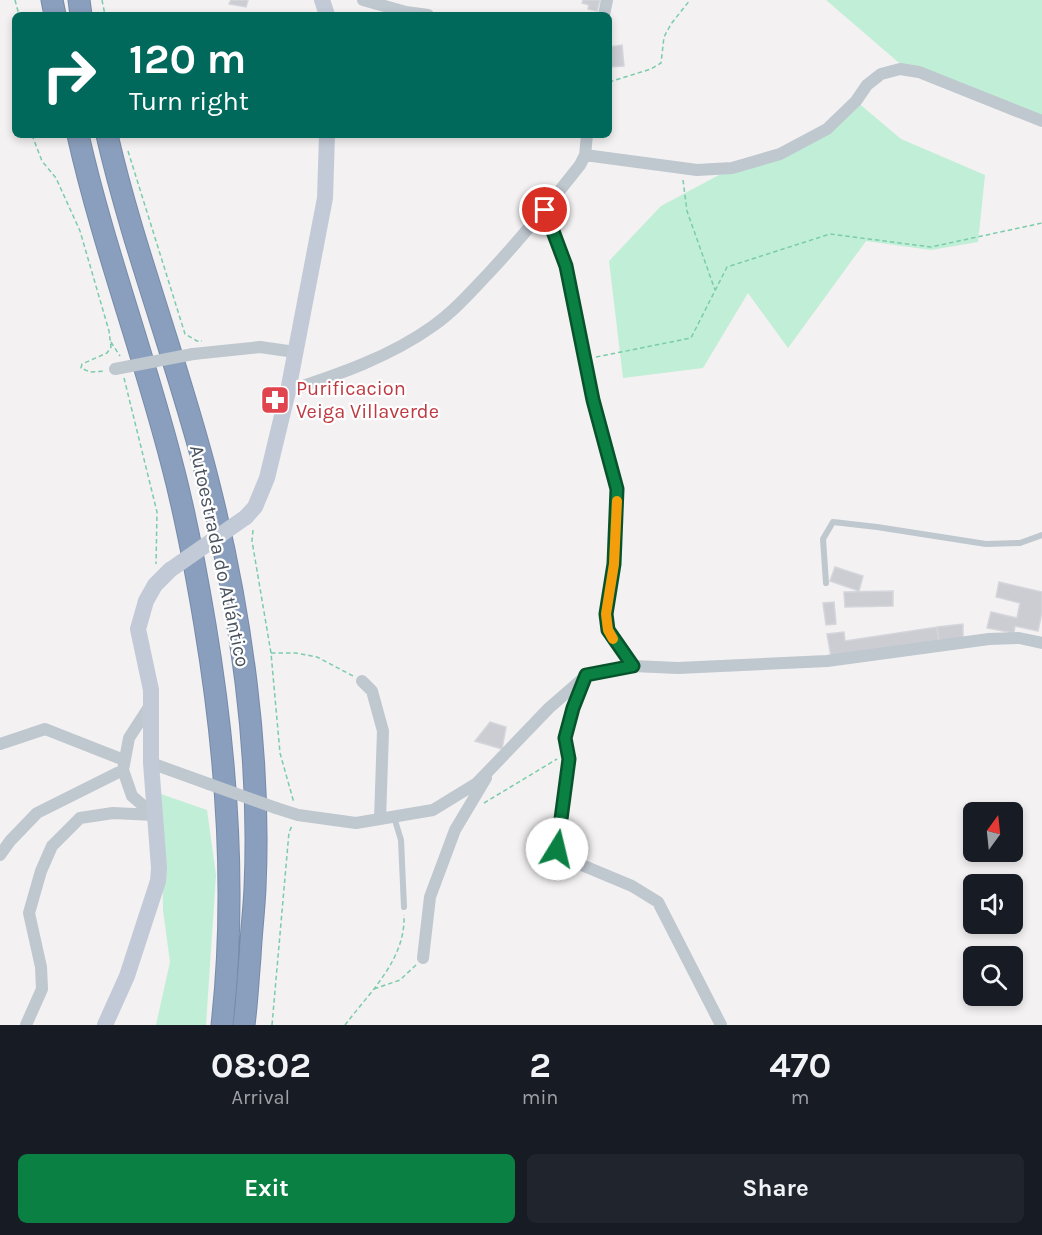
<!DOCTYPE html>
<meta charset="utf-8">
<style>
body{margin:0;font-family:Karla,sans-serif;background:#20242c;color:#f1f3f6;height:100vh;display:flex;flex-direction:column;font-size:22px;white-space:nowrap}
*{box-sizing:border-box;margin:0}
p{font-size:20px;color:#9ea1a6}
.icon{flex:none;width:33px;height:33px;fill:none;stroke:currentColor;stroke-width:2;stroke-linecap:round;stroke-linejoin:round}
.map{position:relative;height:1025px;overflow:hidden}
.side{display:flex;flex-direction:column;background:#171b24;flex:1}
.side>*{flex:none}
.hud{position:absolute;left:12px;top:12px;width:600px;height:126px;border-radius:9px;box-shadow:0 3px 9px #0003;background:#00695c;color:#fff;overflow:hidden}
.needle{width:39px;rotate:15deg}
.buttons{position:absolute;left:963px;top:802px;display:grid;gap:12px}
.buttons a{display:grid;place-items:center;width:60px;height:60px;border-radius:9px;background:#171b24;box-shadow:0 3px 9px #0003;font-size:30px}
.pin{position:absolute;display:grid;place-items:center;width:51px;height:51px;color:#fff;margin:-26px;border:3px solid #fff;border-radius:50%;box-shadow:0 2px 6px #0007}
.me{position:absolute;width:66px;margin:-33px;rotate:9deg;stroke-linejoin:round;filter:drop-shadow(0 0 4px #0008)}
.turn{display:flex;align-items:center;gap:21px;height:126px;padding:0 18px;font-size:27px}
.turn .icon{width:78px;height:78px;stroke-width:2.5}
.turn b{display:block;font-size:42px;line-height:51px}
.eta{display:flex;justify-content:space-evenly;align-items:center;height:102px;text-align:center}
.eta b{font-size:36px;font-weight:700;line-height:42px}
.action{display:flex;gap:12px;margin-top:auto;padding:12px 18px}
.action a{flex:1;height:69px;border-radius:9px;background:#0b8043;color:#fff;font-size:24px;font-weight:700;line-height:69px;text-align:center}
.action a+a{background:#20242c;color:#f1f3f6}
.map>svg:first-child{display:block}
.green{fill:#c1eed6}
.building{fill:#cbcdd3;stroke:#d5d6dc;stroke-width:1.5}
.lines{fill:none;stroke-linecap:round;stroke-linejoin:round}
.highway-casing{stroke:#768aa9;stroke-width:23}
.path{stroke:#7accaa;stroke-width:1.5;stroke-dasharray:4.5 3;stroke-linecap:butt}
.lane{stroke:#bfc7cf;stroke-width:6}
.street{stroke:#bfc7cf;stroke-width:12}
.secondary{stroke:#c2cad7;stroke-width:16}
.highway{stroke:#8a9fbd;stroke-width:21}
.street-bridge{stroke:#bfc7cf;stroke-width:12}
.secondary-bridge{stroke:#c2cad7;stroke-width:16}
.route-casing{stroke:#07532c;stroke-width:15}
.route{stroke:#0b8043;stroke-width:10}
.slow{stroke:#f59e0b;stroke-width:10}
.labels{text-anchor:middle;stroke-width:4.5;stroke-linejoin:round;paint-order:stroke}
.health-label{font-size:20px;fill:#be3a42;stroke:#fff;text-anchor:start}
.street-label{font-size:20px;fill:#49525e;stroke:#fff}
</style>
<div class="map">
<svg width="1042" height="1025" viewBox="0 0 1042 1025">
<rect width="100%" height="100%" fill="#f3f1f1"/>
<!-- green -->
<path class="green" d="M 826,0 L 1042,0 L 1042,116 L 973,94 L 898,62 Z
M 856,101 L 901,139 L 985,175 L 978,242 L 931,250 L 866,241 L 788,348 L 748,293 L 703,368 L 623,378 L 609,261 L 661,206 L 732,168 L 827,129 Z
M 161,794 L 207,810 L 216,875 L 206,1025 L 156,1025 L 170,962 L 163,910 Z"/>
<!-- building -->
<path class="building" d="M 231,0 L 248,0 L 246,7 L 229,4 Z
M 583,0 L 600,0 L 597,11 L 588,9 L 589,5 L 582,3 Z
M 622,45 L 624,66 L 609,67 L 610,47 Z
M 835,567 L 863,576 L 859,591 L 830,581 Z
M 999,582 L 1042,592 L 1042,612 L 1038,631 L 1015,626 L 1014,633 L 987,628 L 991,612 L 1017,618 L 1020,603 L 996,597 Z
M 893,591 L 893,606 L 845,607 L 844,592 Z
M 834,602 L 836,624 L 826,625 L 823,603 Z
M 963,624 L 963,639 L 939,642 L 937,627 Z
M 937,627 L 939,642 L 831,657 L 827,634 L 844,632 L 845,641 Z
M 490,722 L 506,727 L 502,749 L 475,741 Z"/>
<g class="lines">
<!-- highway casing -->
<g class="highway-casing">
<path id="highway" d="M 52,0 L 55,15
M 79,0 L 81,15
M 78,135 C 103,246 144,354 172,464 C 186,517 196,571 205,625 C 227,757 237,892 222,1025
M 107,135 C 134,252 179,365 208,481 C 241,611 261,754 255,888 C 254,911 251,934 250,957 C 248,979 247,1002 244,1025"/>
</g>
<!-- path -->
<path class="path" d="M 15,0 L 19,15
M 102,0 L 105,15
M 609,82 L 651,69 L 661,63 L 664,37 L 671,24 L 690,0
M 32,135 L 42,161 L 56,178 L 80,231 L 109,331 L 111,347 L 107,353 L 82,364 L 81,368 L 90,372 L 105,371
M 128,151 L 185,334 L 197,341 L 202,341
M 683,180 L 687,211 L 715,290
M 111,342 L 120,356
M 596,357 L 691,338 L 727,267 L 830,234 L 931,247 L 1042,223
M 124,378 L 157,512 L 156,564
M 253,530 L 252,541 L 271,653 L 280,753 L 294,803
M 271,653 L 296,653 L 317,657 L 353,676
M 484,803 L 557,759
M 374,989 L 400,980 L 416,965
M 272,1025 L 289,832 L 292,826
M 345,1025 C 370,992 406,959 404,915"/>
<!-- lane -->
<path class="lane" d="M 826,583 L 823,539 L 833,522 L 877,527 L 986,544 L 1020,543 L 1042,535
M 394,817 L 401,840 L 404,907"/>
<!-- street -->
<path class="street" d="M 363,0 L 406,12 L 428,15
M 604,15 L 607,0
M 585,155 L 697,170 L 732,168 L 780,154 L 827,129 L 856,101 L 867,85 L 881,74 L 900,69 L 919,72 L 1042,121
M 545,210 L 566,266 L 593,400 L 617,489 L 614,564 L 606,614 L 608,630 L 633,666
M 193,354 L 260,347 L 295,352
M 288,391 C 337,375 390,357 433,326 C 453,312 469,294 486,276 C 519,241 550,203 580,165 L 585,155 L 587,135
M 585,679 L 573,708 L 565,738 L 569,759 L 557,849 L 565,858 L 632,886 L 658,902 L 721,1025
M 362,681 L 372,691 L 383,731 L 380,819
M 151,704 L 129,738 L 123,770 L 132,796 L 154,815
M 0,744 L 45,729 L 124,760
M 151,763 L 209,784
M 276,808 L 298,815 L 356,823 L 433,810 L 477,783 L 549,708 L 587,675 L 597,672 L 633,666 L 678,668 L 827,661 L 989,639 L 1019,638 L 1042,643
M 0,855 L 10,841 L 37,813 L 123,770
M 423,958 L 430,897 L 455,830 L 486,778
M 26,1025 L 42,989 L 41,967 L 29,913 L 41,871 L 52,846 L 80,818 L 113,813 L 154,815"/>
<!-- secondary -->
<path class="secondary" d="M 322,0 L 327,15
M 246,517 L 255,507 L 267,478 L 288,391 L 325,198 L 327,135
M 105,1025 L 127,976 L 158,881 L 159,868 L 151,763 L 151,690 L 138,629 L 146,601 L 155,585 L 170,570"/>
<!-- highway -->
<use href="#highway" class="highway"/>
<!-- street-bridge -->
<path class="street-bridge" d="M 115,369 L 193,354
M 209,784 L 276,808"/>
<!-- secondary-bridge -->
<path class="secondary-bridge" d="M 170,570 L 246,517"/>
</g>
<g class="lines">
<!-- route casing -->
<g class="route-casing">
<path id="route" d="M 545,210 L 566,266 L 593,400 L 617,489 L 614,564 L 606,614 L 608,630 L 633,666 L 586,675 L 573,708 L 565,738 L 569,759 L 557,849"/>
</g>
<!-- route -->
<use href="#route" class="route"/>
<!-- slow -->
<path class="slow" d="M 613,639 L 608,630 L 606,614 L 614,564 L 617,501"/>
</g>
<!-- icons -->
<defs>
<g id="pharmacy-square" transform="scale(1.5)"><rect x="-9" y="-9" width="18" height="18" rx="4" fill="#e0444e" stroke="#fff"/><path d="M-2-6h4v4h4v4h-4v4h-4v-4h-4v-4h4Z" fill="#fff"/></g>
</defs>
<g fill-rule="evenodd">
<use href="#pharmacy-square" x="275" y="400"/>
</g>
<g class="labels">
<!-- health labels -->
<g class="health-label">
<text x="296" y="395">Purificacion<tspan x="296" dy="23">Veiga Villaverde</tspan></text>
</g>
<!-- street labels -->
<g class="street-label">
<text transform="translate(220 556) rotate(78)" y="7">Autoestrada do Atlántico</text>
</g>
</g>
</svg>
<div class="buttons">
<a><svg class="needle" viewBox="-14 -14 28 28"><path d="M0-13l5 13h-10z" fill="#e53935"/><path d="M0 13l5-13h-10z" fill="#9ea1a6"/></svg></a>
<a><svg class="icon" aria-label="sound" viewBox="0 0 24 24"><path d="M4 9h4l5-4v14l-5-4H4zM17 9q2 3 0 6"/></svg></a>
<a><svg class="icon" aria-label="search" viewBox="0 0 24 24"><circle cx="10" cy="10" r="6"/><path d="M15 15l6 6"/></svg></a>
</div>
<div class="pin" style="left:545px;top:210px;background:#d93025"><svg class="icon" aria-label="arrive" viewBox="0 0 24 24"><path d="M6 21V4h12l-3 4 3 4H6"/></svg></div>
<svg class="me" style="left:557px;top:849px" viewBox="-20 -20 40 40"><circle r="19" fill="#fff"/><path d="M0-13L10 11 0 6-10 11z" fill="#0b8043"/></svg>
<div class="hud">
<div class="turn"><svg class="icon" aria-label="right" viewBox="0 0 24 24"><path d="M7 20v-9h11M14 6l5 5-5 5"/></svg><div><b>120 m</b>Turn right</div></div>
</div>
</div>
<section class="side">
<div class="eta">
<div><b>08:02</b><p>Arrival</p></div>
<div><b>2</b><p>min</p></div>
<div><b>470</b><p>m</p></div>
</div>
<div class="action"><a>Exit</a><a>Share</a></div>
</section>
